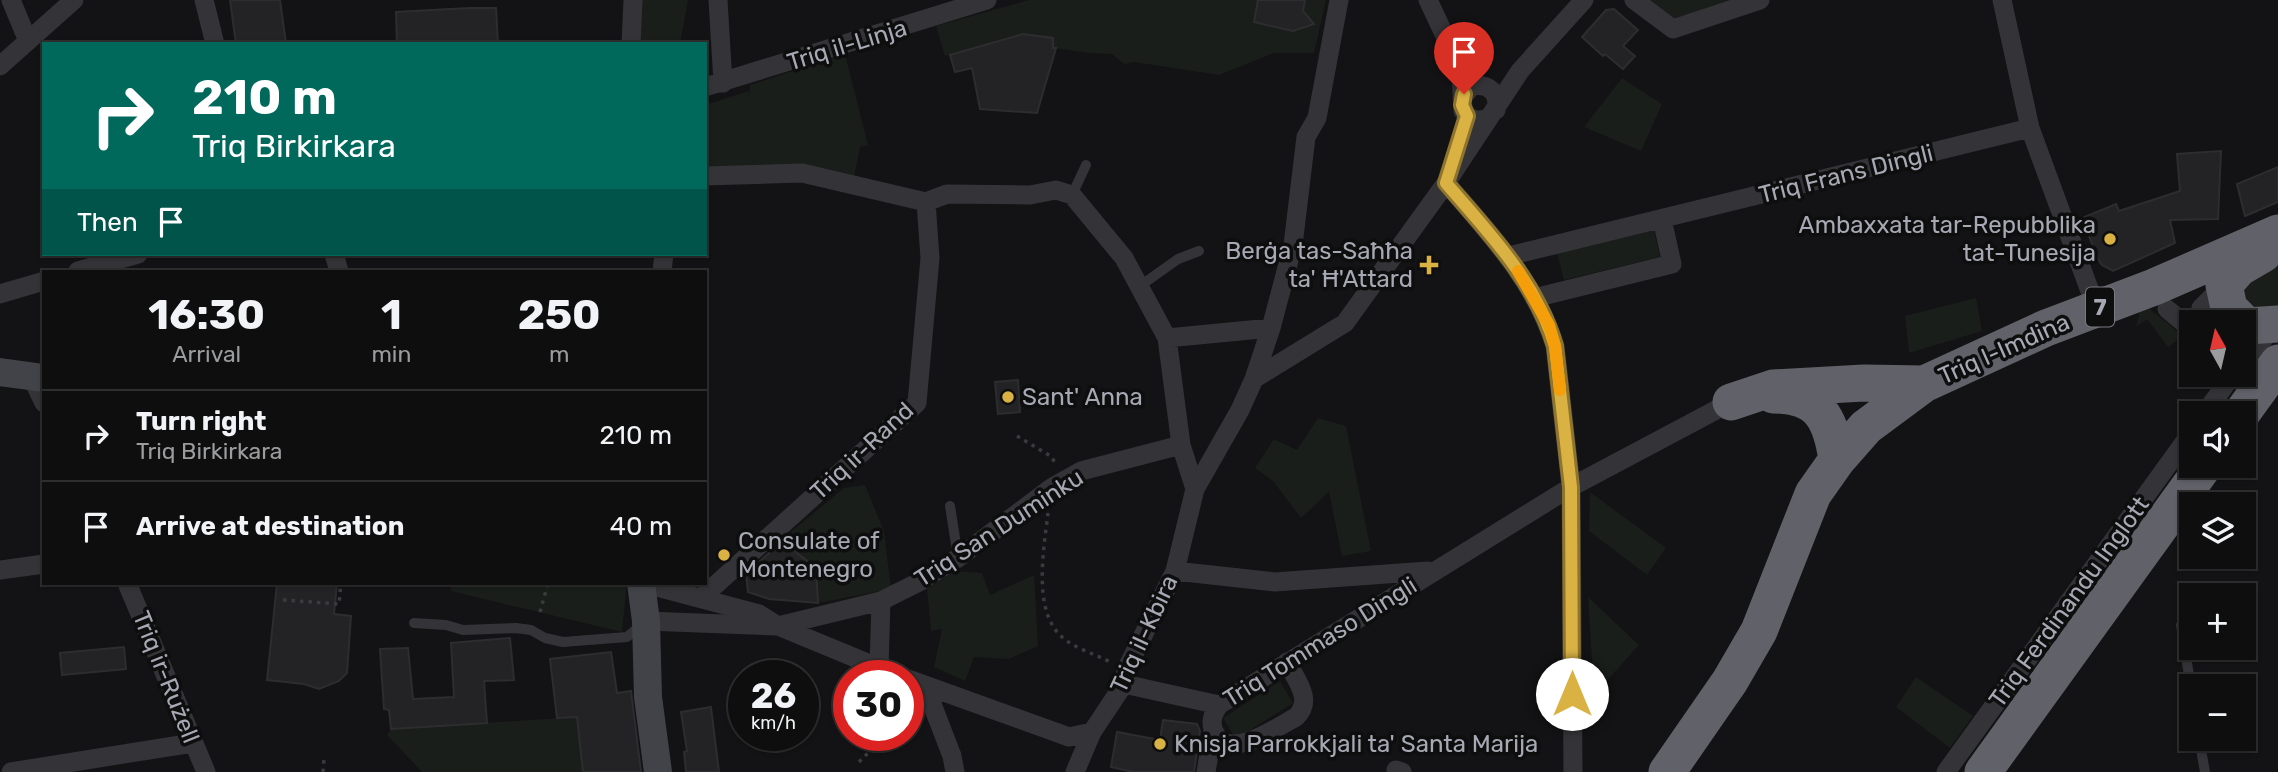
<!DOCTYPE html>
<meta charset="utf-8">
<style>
body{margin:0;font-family:Rubik,sans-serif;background:#171718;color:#f1f3f6;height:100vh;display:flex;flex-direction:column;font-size:26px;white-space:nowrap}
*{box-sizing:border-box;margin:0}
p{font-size:23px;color:#9b9c9e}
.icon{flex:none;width:38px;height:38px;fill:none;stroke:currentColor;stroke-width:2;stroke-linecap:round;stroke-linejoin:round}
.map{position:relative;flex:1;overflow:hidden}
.sheet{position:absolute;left:42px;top:270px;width:665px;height:315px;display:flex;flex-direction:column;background:#0e0e0f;border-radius:0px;box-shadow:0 2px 5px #0004,0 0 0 2px #2e2e2f}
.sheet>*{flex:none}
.banner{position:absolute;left:42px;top:42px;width:665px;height:214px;border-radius:0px;box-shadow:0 2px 5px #0004,0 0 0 2px #2e2e2f;background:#00695c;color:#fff;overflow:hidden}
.needle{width:46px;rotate:352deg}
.tools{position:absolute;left:2179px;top:310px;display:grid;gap:14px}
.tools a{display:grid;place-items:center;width:77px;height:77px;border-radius:0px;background:#0e0e0f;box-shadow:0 2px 5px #0004,0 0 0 2px #2e2e2f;font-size:35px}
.speed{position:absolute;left:728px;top:660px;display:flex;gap:14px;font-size:35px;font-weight:700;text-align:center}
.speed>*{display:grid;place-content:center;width:91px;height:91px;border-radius:50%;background:#0e0e0f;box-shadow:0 2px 5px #0004,0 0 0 2px #2e2e2f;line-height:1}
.speed small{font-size:18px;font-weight:400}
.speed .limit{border:10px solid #d22;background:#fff;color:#111}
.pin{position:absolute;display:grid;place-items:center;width:60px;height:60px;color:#fff;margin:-72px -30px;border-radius:50% 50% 50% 0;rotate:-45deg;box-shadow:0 0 7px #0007}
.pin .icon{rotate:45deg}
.me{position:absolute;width:77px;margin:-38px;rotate:0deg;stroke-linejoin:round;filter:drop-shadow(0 0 5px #0008)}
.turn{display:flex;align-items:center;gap:24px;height:147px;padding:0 35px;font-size:32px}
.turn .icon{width:91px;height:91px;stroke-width:2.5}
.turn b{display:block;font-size:49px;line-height:60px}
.then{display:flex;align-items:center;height:66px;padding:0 35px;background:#0003;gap:14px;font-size:26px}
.eta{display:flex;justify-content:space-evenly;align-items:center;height:119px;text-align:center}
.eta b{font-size:42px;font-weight:700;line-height:49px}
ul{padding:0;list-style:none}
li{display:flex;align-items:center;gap:21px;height:91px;padding:0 35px;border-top:2px solid #2e2e2f}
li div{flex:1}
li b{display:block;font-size:26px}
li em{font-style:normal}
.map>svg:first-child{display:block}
.green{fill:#191e1a}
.building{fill:#232325;stroke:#2d2d30;stroke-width:2}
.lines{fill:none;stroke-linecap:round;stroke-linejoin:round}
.path{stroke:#3a3b3f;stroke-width:3.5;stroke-dasharray:3.5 5;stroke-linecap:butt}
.lane{stroke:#343438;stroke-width:10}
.street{stroke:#343438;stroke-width:19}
.secondary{stroke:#424348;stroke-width:28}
.highway{stroke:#616269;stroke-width:37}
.route-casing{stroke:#8e742c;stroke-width:18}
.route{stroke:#dab244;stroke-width:12}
.slow{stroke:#f59e0b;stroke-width:12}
.poi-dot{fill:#dab244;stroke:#0e0e0f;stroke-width:2.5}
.labels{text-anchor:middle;stroke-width:7;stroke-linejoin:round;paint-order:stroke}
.shield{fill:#0e0e0f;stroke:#787a82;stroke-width:2}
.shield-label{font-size:23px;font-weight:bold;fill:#a6a9b3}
.street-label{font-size:24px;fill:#a6a9b3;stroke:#0e0e0f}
.poi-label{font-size:24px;fill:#a6a9b3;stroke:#0e0e0f;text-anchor:start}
</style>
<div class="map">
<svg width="2278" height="772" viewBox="0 0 2278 772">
<rect width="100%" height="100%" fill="#131214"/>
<!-- green -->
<path class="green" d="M 634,0 L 688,0 L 680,44 L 640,44 Z
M 1029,0 L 1326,0 L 1314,53 L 1274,53 L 1219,75 L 1134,62 L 1124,64 L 1112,54 L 1089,53 L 1053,48 L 1053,38 L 1023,34 L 945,56 L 936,26 Z
M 1649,0 L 1729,0 L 1675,19 Z
M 845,54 L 868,145 L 860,147 L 854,177 L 705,169 L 705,105 L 749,91 L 749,98 L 750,85 Z
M 1622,78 L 1662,104 L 1641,151 L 1584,127 Z
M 1654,230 L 1660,257 L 1564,280 L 1557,253 Z
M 2278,253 L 2278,316 L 2236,303 L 2248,269 Z
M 1976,298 L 1982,331 L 1909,353 L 1905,316 Z
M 2146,306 L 2183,336 L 2168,347 L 2147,319 L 2136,327 L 2140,310 Z
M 1318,418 L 1346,426 L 1371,551 L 1342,556 L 1329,492 L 1301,518 L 1273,481 L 1255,468 L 1274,439 L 1297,450 Z
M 865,485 L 884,531 L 891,589 L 818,603 L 816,568 L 781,540 L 844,488 Z
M 1590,492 L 1666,548 L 1647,575 L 1589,531 Z
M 956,571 L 982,573 L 990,595 L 1034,575 L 1038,646 L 1009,659 L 974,657 L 965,681 L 934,667 L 942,629 L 931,631 L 927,589 Z
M 451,583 L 627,583 L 622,632 L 451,591 Z
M 1588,597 L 1639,645 L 1604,684 L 1593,676 Z
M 1916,677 L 1973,716 L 1950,748 L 1896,707 Z
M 1280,681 L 1293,703 L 1236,739 L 1223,718 Z
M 577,717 L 583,772 L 422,772 L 387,735 L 391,729 Z"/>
<!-- building -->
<path class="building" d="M 230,0 L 280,0 L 286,44 L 236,44 Z
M 1258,0 L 1305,0 L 1303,11 L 1314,24 L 1293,31 L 1254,22 Z
M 469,8 L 496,8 L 498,44 L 397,44 L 396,12 Z
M 1614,9 L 1638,30 L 1623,46 L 1635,56 L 1623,69 L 1605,54 L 1603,56 L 1582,37 L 1606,10 Z
M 1023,34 L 1053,38 L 1053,48 L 1056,48 L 1037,113 L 980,109 L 972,68 L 955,72 L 950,55 Z
M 2221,151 L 2218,219 L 2170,220 L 2175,243 L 2113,271 L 2102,265 L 2098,259 L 2082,218 L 2116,204 L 2119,211 L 2180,191 L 2177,154 Z
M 2278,167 L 2278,202 L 2245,216 L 2237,184 Z
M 1018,380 L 1020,412 L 998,414 L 995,382 Z
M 782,541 L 816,568 L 818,603 L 769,599 L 748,592 L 746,574 Z
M 277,583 L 337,583 L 334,614 L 351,616 L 347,673 L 339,681 L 319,689 L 304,684 L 267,680 Z
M 510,638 L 514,680 L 484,681 L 487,723 L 391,729 L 389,710 L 384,709 L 380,649 L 408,648 L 413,699 L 454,697 L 451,643 Z
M 124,647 L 126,669 L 62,675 L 60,653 Z
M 611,652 L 617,693 L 631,691 L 641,772 L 583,772 L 577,717 L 557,718 L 550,659 Z
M 711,707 L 719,772 L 686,772 L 684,752 L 687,751 L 681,712 Z
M 1163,720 L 1197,724 L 1200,731 L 1194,772 L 1133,772 L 1111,767 L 1117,732 L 1160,740 Z"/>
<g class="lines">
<!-- path -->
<path class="path" d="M 1017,436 L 1052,457 L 1056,466
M 1048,513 C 1044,548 1032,611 1062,637 C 1072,647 1097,655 1110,662
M 283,600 L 339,604 L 341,583
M 540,612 L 548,583
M 908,729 L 922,723
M 859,762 L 881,740 L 894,735
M 323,772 L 324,758"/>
<!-- lane -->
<path class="lane" d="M 1072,195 L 1086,165
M 1140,286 L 1178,259 L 1199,251
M 950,506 L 958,557
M 414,623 L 446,625 L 463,630 L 516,628 L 531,630 L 545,638 L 563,642 L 627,637 L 640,626
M 2181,625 L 2191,688
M 2199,738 L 2205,772"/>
<!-- street -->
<path class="street" d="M 11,0 L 28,41
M 204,0 L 215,44
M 718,0 L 723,83
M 1428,0 L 1461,70 L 1463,111 C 1470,120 1478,122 1488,118
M 1634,0 L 1673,29 L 1760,0
M 2002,0 L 2030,128 L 2091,294 L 2094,309
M 631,44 L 633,0
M 0,66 L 74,0
M 705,87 L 987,0
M 1462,98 L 1472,86 C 1489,83 1500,93 1496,110
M 705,176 L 802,173 L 926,202 L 947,194 L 1030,195 L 1056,190 L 1072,195 L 1124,258 L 1167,338 L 1181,445 L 1195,489
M 1446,183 C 1489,233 1535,281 1555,346 L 1571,487 L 1573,772
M 334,254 L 339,271
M 1509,256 L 2030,128
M 78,271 L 138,254
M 662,271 L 664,254
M 0,294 L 44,281
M 1534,298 L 1672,264 L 1662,219
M 2167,309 L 2191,329
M 2199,322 L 2201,308 L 2224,285
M 1167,338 L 1271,328
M 2244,361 L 2276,325
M 31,376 L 44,403
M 1254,379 L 1345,323 L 1446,183 L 1520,71 L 1584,0
M 2205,413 L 2233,374
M 0,570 L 44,564
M 1175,571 L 1275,582 L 1428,571
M 127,583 L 206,772
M 642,583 L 759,614 L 778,626 L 899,676
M 701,598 L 917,403 L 930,258 L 926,202
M 646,621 L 778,626 L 881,601 L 921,581 L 958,558 L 1051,488 L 1081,471 L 1181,445
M 1287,662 C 1296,680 1314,700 1296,717 C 1277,727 1232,760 1216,735 C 1209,724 1212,715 1219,705 L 1571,487 L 1731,402
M 879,668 L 881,601
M 908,679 L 1069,737 L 1092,732
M 1124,684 L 1219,705
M 925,686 L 952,756 L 955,772
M 1396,770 L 1402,772
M 11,772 L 193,743
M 1075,772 L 1092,732 L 1124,684 L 1126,670 L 1175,571 L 1195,489 L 1240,410 L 1254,379 L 1271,328 L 1293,245 L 1306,137 L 1317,118 L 1339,0
M 1206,772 L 1213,730
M 1946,772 L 2191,433"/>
<!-- secondary -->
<path class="secondary" d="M 0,372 L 44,378
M 641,583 L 646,621 L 648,697 L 658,772"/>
<!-- highway -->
<path class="highway" d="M 2243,322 L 2229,308 L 2224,285 L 2239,268 L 2263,254
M 2244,323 L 2247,326 L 2278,324
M 1773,395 C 1819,395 1831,418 1837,460
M 1731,402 L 1773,388 L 1864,383 L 1924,384
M 2242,413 L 2278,363
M 1667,772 L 1730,681 L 1759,631 L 1813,494 L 1837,460 L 1866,427 L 1924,384 L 2046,328 L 2154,287 L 2278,233
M 1983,772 L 2204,466"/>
</g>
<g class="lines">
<!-- route casing -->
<g class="route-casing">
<path id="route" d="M 1464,94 L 1462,105 L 1467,116 L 1446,183 C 1489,233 1536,281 1555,346 L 1571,487 L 1572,694"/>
</g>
<!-- route -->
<use href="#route" class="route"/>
<!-- slow -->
<path class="slow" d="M 1518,271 L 1549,325 L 1555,346 L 1560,390"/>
</g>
<!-- markers -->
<g class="poi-dot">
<circle cx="2110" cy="239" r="7"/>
<path d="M1425.5 254.5h7v7h7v7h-7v7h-7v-7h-7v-7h7z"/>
<circle cx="1008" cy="397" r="7"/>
<circle cx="724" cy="555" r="7"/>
<circle cx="1160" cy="744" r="7"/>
</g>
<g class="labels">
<!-- shield labels -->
<rect class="shield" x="2086" y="287.5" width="28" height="39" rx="5"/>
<g class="shield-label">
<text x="2100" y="315">7</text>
</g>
<!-- street labels -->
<g class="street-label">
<text transform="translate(847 45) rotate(-17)" y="8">Triq il-Linja</text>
<text transform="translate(1846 174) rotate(-14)" y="8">Triq Frans Dingli</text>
<text transform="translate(2004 349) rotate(-24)" y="8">Triq l-Imdina</text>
<text transform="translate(862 451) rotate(-43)" y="8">Triq ir-Rand</text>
<text transform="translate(999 528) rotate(-33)" y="8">Triq San Duminku</text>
<text transform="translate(2069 602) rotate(-54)" y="8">Triq Ferdinandu Inglott</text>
<text transform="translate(1144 634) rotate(-65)" y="8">Triq il-Kbira</text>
<text transform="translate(1320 642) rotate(-32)" y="8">Triq Tommaso Dingli</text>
<text transform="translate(166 677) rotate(68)" y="8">Triq ir-Rużell</text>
</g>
<!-- poi labels -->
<g class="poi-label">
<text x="2096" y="233" text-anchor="end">Ambaxxata tar-Repubblika<tspan x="2096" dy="28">tat-Tunesija</tspan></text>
<text x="1413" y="259" text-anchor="end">Berġa tas-Saħħa<tspan x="1413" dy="28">ta' Ħ'Attard</tspan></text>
<text x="1022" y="405">Sant' Anna</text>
<text x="738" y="549">Consulate of<tspan x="738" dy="28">Montenegro</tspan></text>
<text x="1174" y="752">Knisja Parrokkjali ta' Santa Marija</text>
</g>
</g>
</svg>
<div class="tools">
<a><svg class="needle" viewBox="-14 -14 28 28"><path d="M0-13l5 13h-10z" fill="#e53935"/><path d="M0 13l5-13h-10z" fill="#9b9c9e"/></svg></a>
<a><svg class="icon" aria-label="sound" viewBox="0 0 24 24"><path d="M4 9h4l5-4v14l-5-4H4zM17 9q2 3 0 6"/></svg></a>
<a><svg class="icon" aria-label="layers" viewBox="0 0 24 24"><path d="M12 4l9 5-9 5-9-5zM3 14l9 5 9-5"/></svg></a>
<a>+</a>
<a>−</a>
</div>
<div class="speed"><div>26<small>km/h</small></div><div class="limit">30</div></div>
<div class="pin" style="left:1464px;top:94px;background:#d93025"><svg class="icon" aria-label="arrive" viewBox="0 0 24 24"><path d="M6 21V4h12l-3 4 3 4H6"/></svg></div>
<svg class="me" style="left:1572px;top:694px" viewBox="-20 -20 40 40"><circle r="19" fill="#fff"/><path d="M0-13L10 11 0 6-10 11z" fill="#dab244"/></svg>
<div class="banner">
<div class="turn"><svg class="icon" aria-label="right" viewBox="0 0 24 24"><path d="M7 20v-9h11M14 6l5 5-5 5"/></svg><div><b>210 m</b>Triq Birkirkara</div></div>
<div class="then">Then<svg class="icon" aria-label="arrive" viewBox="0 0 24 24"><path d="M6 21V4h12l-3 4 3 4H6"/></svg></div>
</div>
<section class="sheet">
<div class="eta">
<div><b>16:30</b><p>Arrival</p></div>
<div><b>1</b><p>min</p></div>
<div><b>250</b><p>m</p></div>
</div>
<ul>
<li><svg class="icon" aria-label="right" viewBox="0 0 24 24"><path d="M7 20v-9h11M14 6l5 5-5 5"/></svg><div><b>Turn right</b><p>Triq Birkirkara</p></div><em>210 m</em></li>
<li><svg class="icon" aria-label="arrive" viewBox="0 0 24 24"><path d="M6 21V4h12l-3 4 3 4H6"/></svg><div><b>Arrive at destination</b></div><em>40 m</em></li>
</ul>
</section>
</div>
